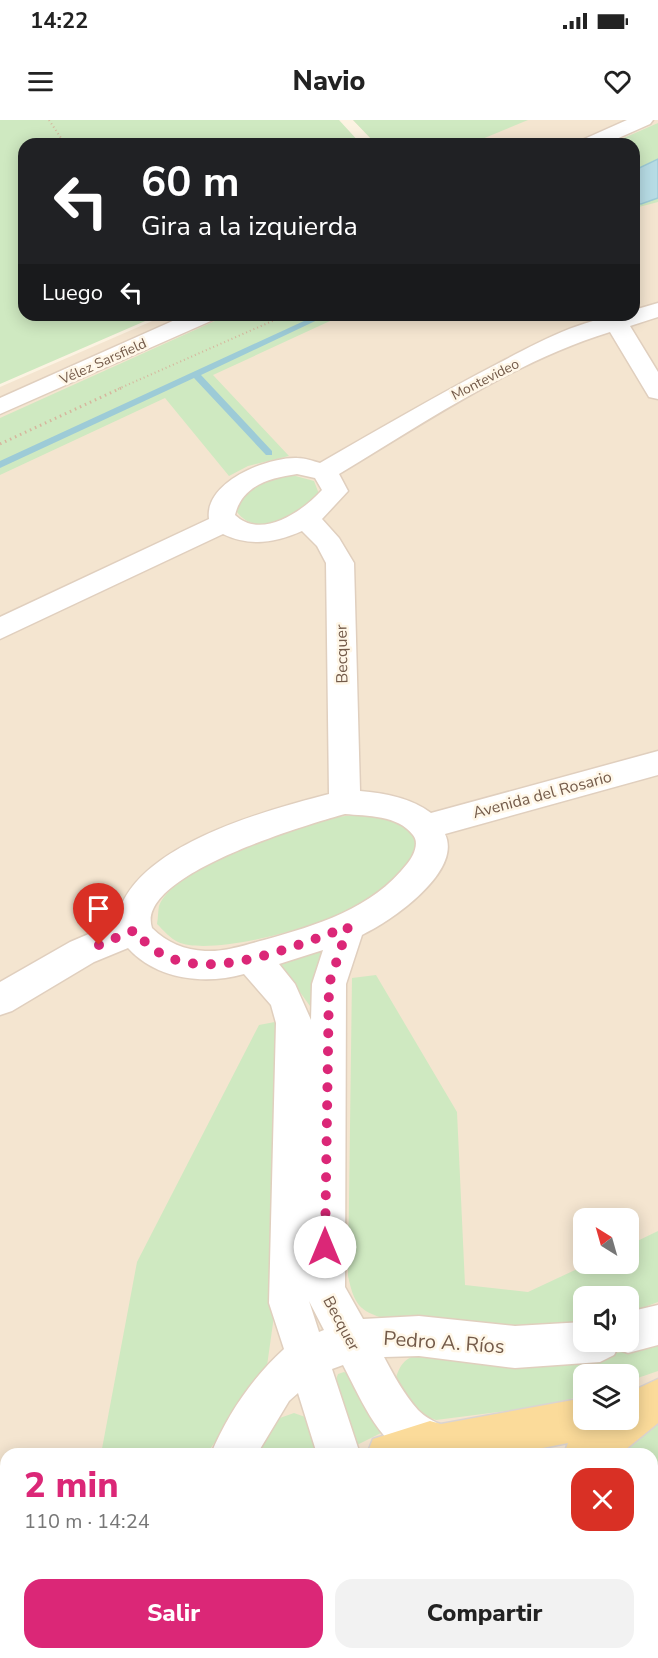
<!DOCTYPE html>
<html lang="es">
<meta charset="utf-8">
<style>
body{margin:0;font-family:"Nunito Sans",sans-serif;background:#f2f2f2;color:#222;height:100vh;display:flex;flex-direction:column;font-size:22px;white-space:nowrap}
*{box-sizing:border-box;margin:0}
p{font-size:20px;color:#767676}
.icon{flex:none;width:33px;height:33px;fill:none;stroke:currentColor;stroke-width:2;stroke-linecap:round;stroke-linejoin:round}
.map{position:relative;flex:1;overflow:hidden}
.panel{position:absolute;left:0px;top:1328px;width:658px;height:212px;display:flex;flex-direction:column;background:#fff;border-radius:18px 18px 0 0;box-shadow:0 3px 15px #0003}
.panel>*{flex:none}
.hud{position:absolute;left:18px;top:18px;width:622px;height:183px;border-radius:18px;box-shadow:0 3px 15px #0003;background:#202124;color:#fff;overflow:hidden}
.needle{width:39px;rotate:323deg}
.fabs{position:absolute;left:573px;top:1088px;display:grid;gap:12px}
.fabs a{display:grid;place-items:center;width:66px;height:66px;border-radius:12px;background:#fff;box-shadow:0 3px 15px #0003;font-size:30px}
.pin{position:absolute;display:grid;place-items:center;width:51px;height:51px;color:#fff;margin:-62px -26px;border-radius:50% 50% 50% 0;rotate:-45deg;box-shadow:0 0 6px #0007}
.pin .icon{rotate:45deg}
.me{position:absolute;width:66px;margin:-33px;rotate:0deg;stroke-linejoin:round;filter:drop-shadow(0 0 4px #0008)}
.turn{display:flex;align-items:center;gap:21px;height:126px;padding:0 24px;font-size:27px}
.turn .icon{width:78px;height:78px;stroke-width:2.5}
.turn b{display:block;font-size:42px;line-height:51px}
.then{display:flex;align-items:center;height:57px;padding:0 24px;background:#0003;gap:12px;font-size:22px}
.round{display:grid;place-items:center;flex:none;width:63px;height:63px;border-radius:18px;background:#f2f2f2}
.head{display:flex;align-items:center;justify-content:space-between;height:102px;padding:0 24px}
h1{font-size:36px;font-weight:800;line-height:45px;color:#db2777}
.primary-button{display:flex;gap:12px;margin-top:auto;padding:12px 24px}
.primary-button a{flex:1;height:69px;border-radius:18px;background:#db2777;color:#fff;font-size:24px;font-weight:800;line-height:69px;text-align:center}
.primary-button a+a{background:#f2f2f2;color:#222}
.status{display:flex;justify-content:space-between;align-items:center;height:42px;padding:0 30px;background:#fff;direction:ltr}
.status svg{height:16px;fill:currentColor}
header{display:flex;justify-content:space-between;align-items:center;height:78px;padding:0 24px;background:#fff;font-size:27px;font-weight:800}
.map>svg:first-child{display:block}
.residential{fill:#f4e5d0;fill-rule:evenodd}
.green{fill:#cfe9c1}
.water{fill:#b7dce5;stroke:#9dcbd7;stroke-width:1.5}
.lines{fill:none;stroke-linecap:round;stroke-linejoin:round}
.stream{fill:#9dcbd7;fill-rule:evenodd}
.minor-casing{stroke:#e0cfbe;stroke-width:3}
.major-casing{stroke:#dbd4d0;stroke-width:3}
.path-far2{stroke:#d6b59d;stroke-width:2;stroke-dasharray:1 3;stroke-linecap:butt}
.path-far1{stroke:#d6b59d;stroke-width:3;stroke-dasharray:1.5 4;stroke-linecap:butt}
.path{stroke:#d6b59d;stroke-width:4.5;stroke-dasharray:2 6;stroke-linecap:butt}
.minor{fill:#fff;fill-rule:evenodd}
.major{fill:#fbdb9a;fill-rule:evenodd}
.rail{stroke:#b6a1c5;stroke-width:6;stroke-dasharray:11 8;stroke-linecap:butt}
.route{stroke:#db2777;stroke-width:10;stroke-dasharray:0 18}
.labels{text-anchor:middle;stroke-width:5;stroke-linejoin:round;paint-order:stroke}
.far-street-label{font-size:14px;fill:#735a49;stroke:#fff7e8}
.street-label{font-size:16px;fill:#735a49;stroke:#fff7e8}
.near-street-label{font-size:20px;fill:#735a49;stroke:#fff7e8}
</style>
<div class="status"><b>14:22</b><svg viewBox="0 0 49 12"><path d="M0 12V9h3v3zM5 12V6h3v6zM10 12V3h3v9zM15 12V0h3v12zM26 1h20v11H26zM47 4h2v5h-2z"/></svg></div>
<header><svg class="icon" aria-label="menu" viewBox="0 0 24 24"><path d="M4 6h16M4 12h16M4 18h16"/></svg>Navio<svg class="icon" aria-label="heart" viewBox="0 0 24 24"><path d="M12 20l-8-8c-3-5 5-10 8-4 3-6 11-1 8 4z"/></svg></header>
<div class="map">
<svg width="658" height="1538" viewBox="0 0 658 1538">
<rect width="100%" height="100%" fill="#fcf3e2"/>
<!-- residential -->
<path class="residential" d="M 353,0 L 658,0 L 658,1280 L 585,1333 L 6,1334 L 6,1533 L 176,1533 L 162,1538 L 0,1538 L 0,267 L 166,195 L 634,195 L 634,24 L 376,24 ZM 584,1098 L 628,1098 L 628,1143 L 584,1143 ZM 584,1176 L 628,1176 L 628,1221 L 584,1221 ZM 584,1254 L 628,1254 L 628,1299 L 584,1299 Z"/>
<!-- green -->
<path class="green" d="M 0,0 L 339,0 L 361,24 L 24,24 L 24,195 L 159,195 L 0,264 Z
M 353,0 L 528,0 L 470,24 L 376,24 Z
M 658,3 L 658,82 L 635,88 L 634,24 L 610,24 Z
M 228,195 L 343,195 L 213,255 L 289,336 L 248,346 L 229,356 L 165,278 L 0,355 L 0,298 Z
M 292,355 L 314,361 L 319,374 C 301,393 259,421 237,392 C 239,365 270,358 292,355 Z
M 362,694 C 392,697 412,698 419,731 C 409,744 399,759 387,770 C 357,797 216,839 178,822 C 171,819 163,810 157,804 C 158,799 158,791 159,786 C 172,749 288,707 325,699 C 337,696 350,696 362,694 Z
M 331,826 L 312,925 L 310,886 L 289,857 L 272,842 Z
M 376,855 L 457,992 L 465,1165 L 528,1172 L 590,1143 L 628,1143 L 629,1125 L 658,1111 L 658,1182 L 629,1193 L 628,1176 L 584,1176 L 583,1203 L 575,1204 L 515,1205 L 386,1199 C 358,1191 354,1183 348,1156 L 352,858 Z
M 280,901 L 277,1142 L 273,1203 L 266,1253 L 207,1333 L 101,1334 L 137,1142 L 259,905 Z
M 658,1218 L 658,1251 L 629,1261 L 628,1254 L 584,1254 L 583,1276 L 536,1287 L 436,1300 L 414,1292 L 395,1262 C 399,1245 404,1239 420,1233 L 572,1239 L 623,1232 Z
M 344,1252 L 354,1257 L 383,1312 L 357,1325 C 349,1305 329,1275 338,1254 Z
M 658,1280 L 658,1538 L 162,1538 L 176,1533 L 652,1533 L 652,1334 L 585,1333 Z
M 294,1293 L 308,1298 L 321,1334 L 253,1334 L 277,1299 Z
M 6,1452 L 6,1508 L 0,1511 L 0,1455 Z
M 37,1533 L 105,1533 L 97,1538 L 27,1538 Z"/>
<!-- water -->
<path class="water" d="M 658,39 L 658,78 L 641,84 L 635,83 L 635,50 Z"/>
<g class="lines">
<!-- stream -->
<path class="stream" d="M 317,195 L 328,195 L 201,255 L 272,331 L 272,335 L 266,335 L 194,258 L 0,348 L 0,341 Z"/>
<!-- minor casing -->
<g class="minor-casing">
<path id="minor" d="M 627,0 L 653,0 L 650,4 L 605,24 L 579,24 L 582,20 Z
M 658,183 L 658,197 L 630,206 L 658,252 L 658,279 L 649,277 L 610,212 C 513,242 426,302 339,354 L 348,371 L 322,399 L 339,418 L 354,443 L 360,671 C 386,673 411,678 431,693 L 658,631 L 658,655 L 445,714 C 463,752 390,802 362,815 L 346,864 L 345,1167 L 363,1199 L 419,1196 L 515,1206 L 584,1202 L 584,1221 L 628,1221 L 628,1192 L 658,1185 L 658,1225 L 628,1233 L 617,1229 L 614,1235 L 600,1242 L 515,1248 L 419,1236 L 384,1237 C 394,1256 404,1274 418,1290 C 433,1305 441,1298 451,1322 L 447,1334 C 435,1334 420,1336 409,1334 C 379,1325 357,1271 343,1245 L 332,1249 L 360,1334 L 317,1334 L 298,1273 L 289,1281 L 257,1334 L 211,1334 C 227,1295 253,1257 284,1229 L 269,1183 L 276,903 L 271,885 L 244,854 C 205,865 157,860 128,828 L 94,842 L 12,891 L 0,895 L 0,862 L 70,822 L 117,802 C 127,727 267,690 329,674 L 326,443 L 317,426 L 302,411 C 275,423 250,427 223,414 L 0,519 L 0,497 L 209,399 C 204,362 267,337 297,338 C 305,338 313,341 320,343 C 379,309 437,275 497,244 C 539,222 587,195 634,195 L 634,190 ZM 297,354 L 315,358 L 322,370 C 302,392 261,420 235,395 C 242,365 270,358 297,354 ZM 345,694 C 367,696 398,695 413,715 C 420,723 413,737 407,744 C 372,789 317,805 264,820 C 245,825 225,832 205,831 C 185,830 167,823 152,808 C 134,755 309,704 345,694 ZM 323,830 L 312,864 L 311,900 L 295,864 L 279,844 ZM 309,1181 L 311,1185 L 324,1210 L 319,1212 Z
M 186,195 L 216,195 L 213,200 L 0,294 L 0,278 Z
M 6,1511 L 6,1533 L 32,1533 L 30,1538 L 0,1538 L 0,1513 Z"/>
</g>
<!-- major casing -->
<g class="major-casing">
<path id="major" d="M 658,1259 L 658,1303 L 620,1334 L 564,1334 L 568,1323 L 512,1334 L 367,1334 L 373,1319 L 430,1301 L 441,1304 L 584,1278 L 584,1299 L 628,1299 L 628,1273 Z
M 141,1533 L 199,1533 L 197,1538 L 139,1538 Z"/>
</g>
<!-- path-far2 -->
<path class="path-far2" d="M 49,0 L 65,24
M 118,269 L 286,195"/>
<!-- path-far1 -->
<path class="path-far1" d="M 0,324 L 121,268"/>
<!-- path -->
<path class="path" d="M 652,1355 L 658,1352
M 342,1538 L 356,1533"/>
<!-- minor -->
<use href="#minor" class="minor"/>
<!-- major -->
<use href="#major" class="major"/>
<!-- rail -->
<path class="rail" d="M 652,1511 L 658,1507
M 605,1538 L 613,1533"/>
</g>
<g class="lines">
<!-- route -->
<path class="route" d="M 99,825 L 135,810 C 182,877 285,829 348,807 L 329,864 L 325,1127"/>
</g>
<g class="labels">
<!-- far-street labels -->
<g class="far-street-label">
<text transform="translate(103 241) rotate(-24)" y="5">Vélez Sarsfield</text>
<text transform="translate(485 259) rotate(-27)" y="5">Montevideo</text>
</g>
<!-- street labels -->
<g class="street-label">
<text transform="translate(341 534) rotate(-91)" y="6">Becquer</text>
<text transform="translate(542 674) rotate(-15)" y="6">Avenida del Rosario</text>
<text transform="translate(342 1203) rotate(62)" y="6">Becquer</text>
</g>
<!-- near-street labels -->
<g class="near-street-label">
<text transform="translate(444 1222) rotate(4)" y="7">Pedro A. Ríos</text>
</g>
</g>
</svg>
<div class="fabs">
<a><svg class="needle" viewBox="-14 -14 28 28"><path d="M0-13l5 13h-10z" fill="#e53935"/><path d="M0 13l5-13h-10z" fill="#767676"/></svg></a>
<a><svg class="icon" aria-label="sound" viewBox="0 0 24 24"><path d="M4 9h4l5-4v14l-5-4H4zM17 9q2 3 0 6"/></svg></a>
<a><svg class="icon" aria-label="layers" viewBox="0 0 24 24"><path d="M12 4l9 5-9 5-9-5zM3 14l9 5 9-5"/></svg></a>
</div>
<div class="pin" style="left:99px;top:825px;background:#d93025"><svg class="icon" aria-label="arrive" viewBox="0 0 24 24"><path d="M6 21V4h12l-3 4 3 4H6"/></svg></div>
<svg class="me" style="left:325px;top:1127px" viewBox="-20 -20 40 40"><circle r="19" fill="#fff"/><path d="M0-13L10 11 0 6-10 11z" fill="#db2777"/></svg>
<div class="hud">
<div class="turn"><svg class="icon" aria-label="left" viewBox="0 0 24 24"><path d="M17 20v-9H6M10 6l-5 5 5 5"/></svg><div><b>60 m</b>Gira a la izquierda</div></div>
<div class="then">Luego<svg class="icon" aria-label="left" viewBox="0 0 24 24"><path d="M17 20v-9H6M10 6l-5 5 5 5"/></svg></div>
</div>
<section class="panel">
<div class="head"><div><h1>2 min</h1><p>110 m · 14:24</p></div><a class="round" style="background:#d93025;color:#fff"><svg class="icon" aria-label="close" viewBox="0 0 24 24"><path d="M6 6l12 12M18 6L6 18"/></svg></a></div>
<div class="primary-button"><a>Salir</a><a>Compartir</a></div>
</section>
</div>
